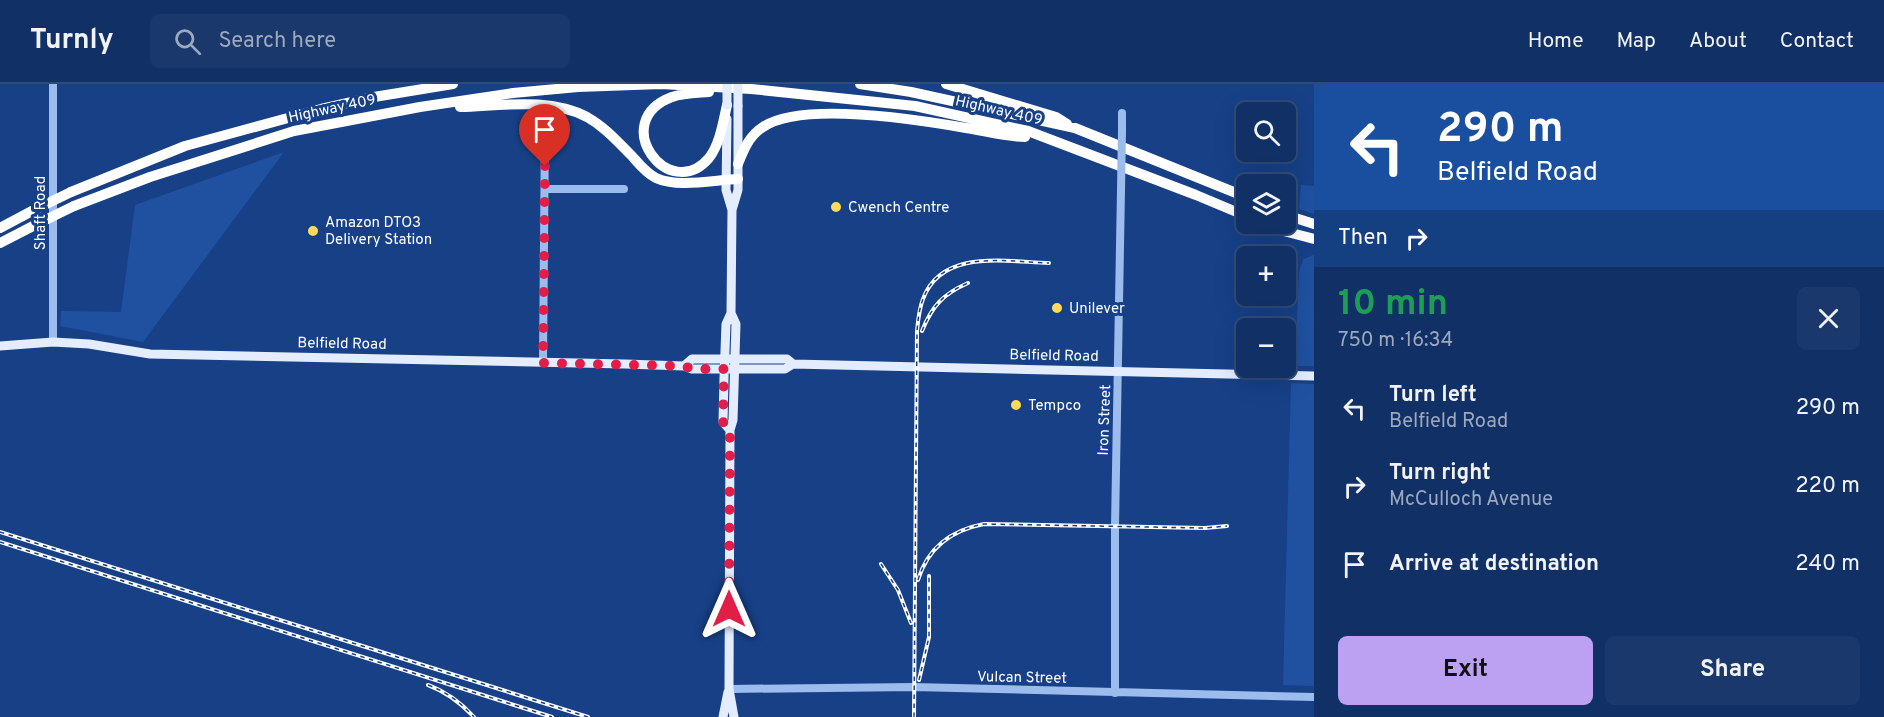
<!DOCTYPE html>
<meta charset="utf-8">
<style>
body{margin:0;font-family:Overpass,sans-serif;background:#1a386b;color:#f1f3f6;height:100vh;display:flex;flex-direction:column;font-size:22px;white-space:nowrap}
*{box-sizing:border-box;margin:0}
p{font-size:20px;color:#9ca9bf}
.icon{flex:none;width:33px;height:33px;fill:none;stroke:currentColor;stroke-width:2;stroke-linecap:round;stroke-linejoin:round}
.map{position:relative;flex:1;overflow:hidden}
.side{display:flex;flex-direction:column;background:#113065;width:570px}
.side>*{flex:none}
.banner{background:#1a4fa0;color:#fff;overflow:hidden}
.tools{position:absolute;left:1236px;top:18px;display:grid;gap:12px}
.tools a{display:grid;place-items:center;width:60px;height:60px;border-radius:9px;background:#113065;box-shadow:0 6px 24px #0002,0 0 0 2px #304b79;font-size:30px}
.pin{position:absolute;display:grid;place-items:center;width:51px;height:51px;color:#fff;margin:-62px -26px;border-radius:50% 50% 50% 0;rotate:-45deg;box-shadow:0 0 6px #0007}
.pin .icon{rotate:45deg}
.me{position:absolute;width:66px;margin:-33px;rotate:0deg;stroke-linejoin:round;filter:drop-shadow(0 0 4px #0008)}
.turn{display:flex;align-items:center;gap:21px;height:126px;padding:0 24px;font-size:27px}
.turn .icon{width:78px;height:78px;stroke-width:2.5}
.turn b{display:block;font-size:42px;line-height:51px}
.then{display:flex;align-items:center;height:57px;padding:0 24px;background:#0003;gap:12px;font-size:22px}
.round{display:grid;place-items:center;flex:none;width:63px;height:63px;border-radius:9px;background:#1a386b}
.summary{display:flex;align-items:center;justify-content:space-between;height:102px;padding:0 24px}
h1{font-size:36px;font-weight:700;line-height:45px;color:#1e9e55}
.cta{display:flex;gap:12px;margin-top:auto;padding:12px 24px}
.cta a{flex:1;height:69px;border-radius:9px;background:#bca0f2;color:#111;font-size:24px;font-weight:700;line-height:69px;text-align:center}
.cta a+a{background:#1a386b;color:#f1f3f6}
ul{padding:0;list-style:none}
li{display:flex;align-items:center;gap:18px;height:78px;padding:0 24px}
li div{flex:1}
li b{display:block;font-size:22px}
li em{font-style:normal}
header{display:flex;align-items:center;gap:36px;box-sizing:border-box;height:84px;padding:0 30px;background:#113065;border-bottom:2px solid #304b79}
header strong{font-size:28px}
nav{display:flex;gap:33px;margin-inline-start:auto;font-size:21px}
.search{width:420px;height:54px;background:#1a386b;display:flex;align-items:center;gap:15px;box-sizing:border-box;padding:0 21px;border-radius:9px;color:#9ca9bf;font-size:22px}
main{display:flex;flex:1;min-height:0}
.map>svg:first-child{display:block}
.green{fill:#1f51a0}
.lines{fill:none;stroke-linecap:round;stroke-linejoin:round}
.minor{stroke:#9dbcee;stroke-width:8}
.major{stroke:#e4ecff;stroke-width:9}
.highway{stroke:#fff;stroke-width:10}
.rail-casing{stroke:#fff;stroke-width:4}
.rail{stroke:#174087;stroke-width:1.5;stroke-dasharray:4.5;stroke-linecap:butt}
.minor-bridge{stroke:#9dbcee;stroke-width:8}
.major-bridge{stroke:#e4ecff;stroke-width:9}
.highway-bridge{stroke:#fff;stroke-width:10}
.route{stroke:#e11d48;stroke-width:10;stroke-dasharray:0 18}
.poi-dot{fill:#ffda5a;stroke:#174087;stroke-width:2}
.labels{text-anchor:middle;stroke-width:6;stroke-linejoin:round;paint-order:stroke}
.street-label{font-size:15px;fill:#fff;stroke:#174087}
.poi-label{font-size:15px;fill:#fff;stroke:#174087;text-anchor:start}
</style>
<header>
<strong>Turnly</strong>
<div class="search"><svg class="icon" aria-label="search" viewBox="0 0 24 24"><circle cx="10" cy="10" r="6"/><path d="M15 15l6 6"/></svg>Search here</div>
<nav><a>Home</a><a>Map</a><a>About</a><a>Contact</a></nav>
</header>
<main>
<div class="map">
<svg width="1314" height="633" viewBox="0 0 1314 633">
<rect width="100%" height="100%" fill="#174087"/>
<!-- green -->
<path class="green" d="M 284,68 L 143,258 L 60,242 L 61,227 L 121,228 L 135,121 Z
M 1301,101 L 1314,102 L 1314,130 L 1299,125 Z
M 1314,171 L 1314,282 L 1295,282 L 1299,188 L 1303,175 Z
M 1291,299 L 1314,300 L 1314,602 L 1283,601 Z"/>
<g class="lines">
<!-- minor -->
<path class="minor" d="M 1122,48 L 1122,29
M 545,105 L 624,105
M 53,258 L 53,0
M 543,279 L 545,39
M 729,605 L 914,603 L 1314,613
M 1115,609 L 1115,442 L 1121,106"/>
<!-- major -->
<path class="major" d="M 727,35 L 726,106 L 732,126
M 0,262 L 53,258 L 89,260 L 150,270 L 625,280 L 684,282 L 692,285 L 785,285 L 793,280 L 1314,292
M 684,282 L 692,275 L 787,275 L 793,280
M 730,346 L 723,338 L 724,294 L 726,240 L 731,229
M 723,633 L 728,608
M 734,633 L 729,605 L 730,346 L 733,336 L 736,240 L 731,229 L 732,126 L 738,106 L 738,22"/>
<!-- highway -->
<path class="highway" d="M 860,0 L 911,8 L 1075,44 L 1246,113
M 946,0 L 1056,33 L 1067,40
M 709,8 C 697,9 683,9 672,13 C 607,37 669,121 709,74 C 720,60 723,38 727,21
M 460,23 C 500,22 549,13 587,33 C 605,43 618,58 632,72 C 639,80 646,89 656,94 C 677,104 714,96 738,95
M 738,80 C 744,65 749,52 763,43 C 802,17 920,36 966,44 C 985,47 1006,53 1025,53
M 71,108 L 185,62 L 321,25 L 374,13 L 453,0
M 74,122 L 150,93 L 294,47 L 420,23 L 513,9 L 578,3 L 661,0 L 751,5 L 915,22 L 1028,47 L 1196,111 L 1246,132
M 1286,131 L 1314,140
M 1265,140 L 1280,146 L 1314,155
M 0,144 L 32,127
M 0,159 L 35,141"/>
<!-- rail casing -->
<g class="rail-casing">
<path id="rail" d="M 922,247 C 932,222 943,210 968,199
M 0,448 L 588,633
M 0,458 L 552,633
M 881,480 L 898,506 L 911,539
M 918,496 C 928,463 952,446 984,440 L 1205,444 L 1227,442
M 919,596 L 929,553 L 929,492
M 428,601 C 447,608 460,618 474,633
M 914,633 L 917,247 C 918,236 919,225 923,215 C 942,164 1007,178 1049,179"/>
</g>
<!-- rail -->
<use href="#rail" class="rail"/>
<!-- minor-bridge -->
<path class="minor-bridge" d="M 1121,106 L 1122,48"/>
<!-- major-bridge -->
<path class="major-bridge" d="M 738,0 L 738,22
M 727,21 L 727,0"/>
<!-- highway-bridge -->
<path class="highway-bridge" d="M 32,127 L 71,108
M 35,141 L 74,122"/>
</g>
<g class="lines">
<!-- route -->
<path class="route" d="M 545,82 L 543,279 L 684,282 L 692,285 L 724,285 L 723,338 L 730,346 L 729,525"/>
</g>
<!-- markers -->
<g class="poi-dot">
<circle cx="836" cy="123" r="6"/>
<circle cx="313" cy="147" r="6"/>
<circle cx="1057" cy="224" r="6"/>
<circle cx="1016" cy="321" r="6"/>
</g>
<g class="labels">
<!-- street labels -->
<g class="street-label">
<text transform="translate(332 24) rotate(-12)" y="5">Highway 409</text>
<text transform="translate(999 26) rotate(13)" y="5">Highway 409</text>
<text transform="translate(40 129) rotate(-90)" y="5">Shaft Road</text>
<text transform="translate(342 259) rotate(1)" y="5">Belfield Road</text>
<text transform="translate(1054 271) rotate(1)" y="5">Belfield Road</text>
<text transform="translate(1104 336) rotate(-88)" y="5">Iron Street</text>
<text transform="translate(1022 593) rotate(1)" y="5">Vulcan Street</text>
</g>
<!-- poi labels -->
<g class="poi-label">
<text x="848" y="128">Cwench Centre</text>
<text x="325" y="143">Amazon DTO3<tspan x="325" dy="17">Delivery Station</tspan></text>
<text x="1069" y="229">Unilever</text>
<text x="1028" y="326">Tempco</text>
</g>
</g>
</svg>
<div class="tools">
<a><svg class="icon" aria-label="search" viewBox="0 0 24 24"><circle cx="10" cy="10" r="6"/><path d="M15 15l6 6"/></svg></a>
<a><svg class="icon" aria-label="layers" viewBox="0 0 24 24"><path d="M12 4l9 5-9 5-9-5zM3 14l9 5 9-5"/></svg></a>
<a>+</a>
<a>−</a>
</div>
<div class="pin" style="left:545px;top:82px;background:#d93025"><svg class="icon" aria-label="arrive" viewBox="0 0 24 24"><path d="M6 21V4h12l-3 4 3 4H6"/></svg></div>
<svg class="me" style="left:729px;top:525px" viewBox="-20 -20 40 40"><path d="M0-17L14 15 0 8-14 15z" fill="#e11d48" stroke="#fff" stroke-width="4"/></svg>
</div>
<section class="side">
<div class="banner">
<div class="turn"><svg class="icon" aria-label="left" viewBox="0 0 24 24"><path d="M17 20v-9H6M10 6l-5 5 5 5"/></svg><div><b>290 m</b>Belfield Road</div></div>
<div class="then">Then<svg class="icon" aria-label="right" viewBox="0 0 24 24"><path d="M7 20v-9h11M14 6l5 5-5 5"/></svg></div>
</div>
<div class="summary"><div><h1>10 min</h1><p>750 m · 16:34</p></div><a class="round"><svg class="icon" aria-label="close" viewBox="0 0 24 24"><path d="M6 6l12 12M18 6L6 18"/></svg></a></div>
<ul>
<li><svg class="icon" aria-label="left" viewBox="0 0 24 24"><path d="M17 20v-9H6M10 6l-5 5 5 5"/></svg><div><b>Turn left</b><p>Belfield Road</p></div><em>290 m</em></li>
<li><svg class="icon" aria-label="right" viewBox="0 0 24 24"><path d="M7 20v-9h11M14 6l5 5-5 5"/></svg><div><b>Turn right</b><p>McCulloch Avenue</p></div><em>220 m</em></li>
<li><svg class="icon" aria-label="arrive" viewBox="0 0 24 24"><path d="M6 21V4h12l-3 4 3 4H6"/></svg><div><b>Arrive at destination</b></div><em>240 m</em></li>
</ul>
<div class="cta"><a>Exit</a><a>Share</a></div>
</section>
</main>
